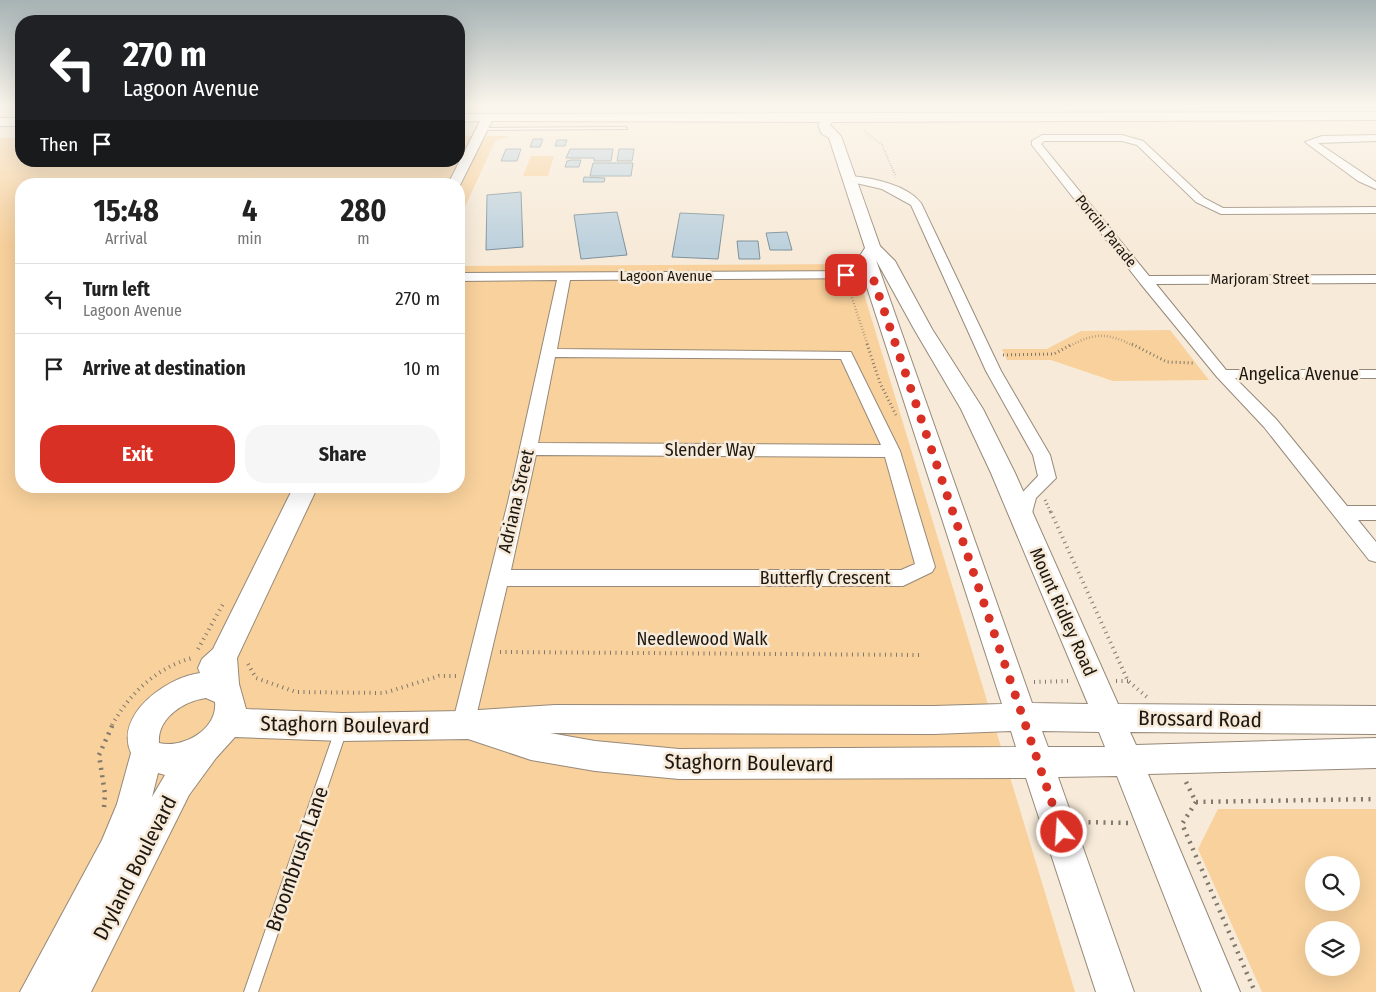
<!DOCTYPE html>
<style>
body{margin:0;font-family:"Fira Sans Condensed",sans-serif;background:#f6f6f6;color:#222;height:100vh;display:flex;flex-direction:column;font-size:19px;white-space:nowrap}
*{box-sizing:border-box;margin:0}
p{font-size:16px;color:#767676}
.icon{flex:none;width:28px;height:28px;fill:none;stroke:currentColor;stroke-width:2;stroke-linecap:round;stroke-linejoin:round}
.map{position:relative;flex:1;overflow:hidden}
.panel{position:absolute;left:15px;top:178px;width:450px;height:315px;display:flex;flex-direction:column;background:#fff;border-radius:20px;box-shadow:0 5px 20px #0002}
.panel>*{flex:none}
.banner{position:absolute;left:15px;top:15px;width:450px;height:152px;border-radius:20px;box-shadow:0 5px 20px #0002;background:#202124;color:#fff;overflow:hidden}
.tools{position:absolute;left:1305px;top:856px;display:grid;gap:10px}
.tools a{display:grid;place-items:center;width:55px;height:55px;border-radius:50%;background:#fff;box-shadow:0 5px 20px #0002;font-size:25px}
.pin{position:absolute;display:grid;place-items:center;width:42px;height:42px;color:#fff;margin:-21px;border-radius:10px;box-shadow:0 2px 8px #0006}
.me{position:absolute;width:55px;margin:-28px;rotate:342deg;stroke-linejoin:round;filter:drop-shadow(0 0 4px #0008)}
.turn{display:flex;align-items:center;gap:18px;height:105px;padding:0 25px;font-size:22px}
.turn .icon{width:65px;height:65px;stroke-width:2.5}
.turn b{display:block;font-size:35px;line-height:42px}
.then{display:flex;align-items:center;height:48px;padding:0 25px;background:#0003;gap:10px;font-size:19px}
.eta{display:flex;justify-content:space-evenly;align-items:center;height:85px;text-align:center}
.eta b{font-size:30px;font-weight:700;line-height:35px}
.button{display:flex;gap:10px;margin-top:auto;padding:10px 25px}
.button a{flex:1;height:58px;border-radius:20px;background:#d93025;color:#fff;font-size:20px;font-weight:700;line-height:58px;text-align:center}
.button a+a{background:#f6f6f6;color:#222}
ul{padding:0;list-style:none}
li{display:flex;align-items:center;gap:15px;height:70px;padding:0 25px;border-top:1px solid #e0e0e0}
li div{flex:1}
li b{display:block;font-size:19px}
li em{font-style:normal}
.map>svg:first-child{display:block}
.green{fill:#f8d19c;fill-rule:evenodd}
.building{fill:#bdd1dd;stroke:#7d919b}
.lines{fill:none;stroke-linecap:round;stroke-linejoin:round}
.lane-casing{stroke:#968979;stroke-width:2}
.street-casing{stroke:#968979;stroke-width:2}
.secondary-casing{stroke:#968979;stroke-width:2}
.path-far4{stroke:#80786c;stroke-width:2;stroke-dasharray:0.5 2;stroke-linecap:butt}
.path-far3{stroke:#80786c;stroke-width:2.5;stroke-dasharray:0.5 2.5;stroke-linecap:butt}
.path-far2{stroke:#80786c;stroke-width:3;stroke-dasharray:1 3;stroke-linecap:butt}
.path-far1{stroke:#80786c;stroke-width:4;stroke-dasharray:1 4.5;stroke-linecap:butt}
.path{stroke:#80786c;stroke-width:4.5;stroke-dasharray:2 5.5;stroke-linecap:butt}
.lane{fill:#fff;fill-rule:evenodd}
.street{fill:#fff;fill-rule:evenodd}
.secondary{fill:#fff;fill-rule:evenodd}
.route{stroke:#d93025;stroke-width:9;stroke-dasharray:0 16.2}
.labels{text-anchor:middle;stroke-width:5;stroke-linejoin:round;paint-order:stroke}
.far-street-label{font-size:15px;fill:#1c1711;stroke:#f7ead8}
.street-label{font-size:18px;fill:#1c1711;stroke:#f7ead8}
.near-street-label{font-size:21px;fill:#1c1711;stroke:#f7ead8}
</style>
<div class="map">
<svg width="1376" height="992" viewBox="0 0 1376 992">
<rect width="100%" height="100%" fill="#f7ead8"/>
<!-- green -->
<path class="green" d="M 459,136 L 509,136 L 495,141 L 459,220 L 459,184 L 21,184 L 21,486 L 459,486 L 459,266 L 855,264 L 1075,992 L 0,992 L 0,138 L 21,138 L 21,161 L 459,161 Z
M 531,156 L 554,156 L 548,176 L 523,176 Z
M 1170,330 L 1209,380 L 1113,381 L 1051,360 L 1007,360 L 1002,349 L 1047,349 L 1081,331 Z
M 1218,809 L 1376,809 L 1376,992 L 1262,992 L 1198,849 ZM 1314,865 L 1351,865 L 1351,902 L 1314,902 ZM 1314,930 L 1351,930 L 1351,968 L 1314,968 Z"/>
<!-- building -->
<path class="building" d="M 533,139 L 543,139 L 540,147 L 530,147 Z
M 557,140 L 567,140 L 565,146 L 555,146 Z
M 506,149 L 521,149 L 517,161 L 501,161 Z
M 570,149 L 613,149 L 611,161 L 594,161 L 594,158 L 566,158 Z
M 619,149 L 634,149 L 632,161 L 617,161 Z
M 571,160 L 581,160 L 579,167 L 565,167 L 567,161 Z
M 593,163 L 633,163 L 631,176 L 590,176 Z
M 584,177 L 605,178 L 604,182 L 583,182 Z
M 521,192 L 523,247 L 486,250 L 487,195 Z
M 617,212 L 627,255 L 581,259 L 574,215 Z
M 680,213 L 724,215 L 718,259 L 672,257 Z
M 787,232 L 792,250 L 770,250 L 766,233 Z
M 737,241 L 758,241 L 760,259 L 739,259 Z"/>
<g class="lines">
<!-- lane casing -->
<g class="lane-casing">
<path id="lane" d="M 625,127 L 627,128 L 627,129 L 483,130 L 481,129 L 483,128 Z
M 341,725 L 345,726 L 347,730 L 258,992 L 244,992 L 335,730 L 337,726 Z"/>
</g>
<!-- street casing -->
<g class="street-casing">
<path id="street" d="M 1042,135 L 1122,135 L 1143,141 L 1204,198 L 1223,208 L 1376,207 L 1376,213 L 1221,214 L 1196,202 L 1137,145 L 1122,141 L 1044,141 L 1041,144 L 1149,276 L 1376,275 L 1376,283 L 1156,284 L 1226,370 L 1376,370 L 1376,378 L 1235,378 L 1276,419 L 1347,506 L 1376,506 L 1376,520 L 1358,520 L 1376,542 L 1376,562 L 1369,560 L 1264,427 L 1217,377 L 1140,283 L 1032,145 L 1032,141 Z
M 1376,135 L 1376,141 L 1318,143 L 1376,182 L 1376,189 L 1358,181 L 1305,142 L 1322,136 Z
M 851,176 C 873,178 907,185 921,203 L 1001,371 L 1050,455 L 1056,478 L 1036,498 L 1029,524 L 1023,526 L 1017,524 L 1014,519 L 1019,496 L 1038,476 L 1033,455 L 986,371 L 911,205 L 882,189 L 847,181 L 847,177 Z
M 872,271 L 876,272 L 878,275 L 876,278 L 570,280 L 557,349 L 851,352 L 900,451 L 935,567 L 932,572 L 903,586 L 507,586 L 474,725 L 471,732 L 463,735 L 455,732 L 452,725 L 508,502 L 557,280 L 459,281 L 459,273 ZM 555,357 L 841,359 L 881,445 L 538,443 ZM 536,455 L 885,457 L 915,564 L 901,570 L 511,570 Z"/>
</g>
<!-- secondary casing -->
<g class="secondary-casing">
<path id="secondary" d="M 1376,112 L 1376,120 L 832,122 L 830,125 L 841,136 L 880,246 L 895,261 L 932,329 L 983,409 L 1015,473 L 1118,704 L 1376,706 L 1376,734 L 1130,732 L 1136,745 L 1376,738 L 1376,768 L 1148,774 L 1240,992 L 1202,992 L 1117,776 L 1058,777 L 1134,992 L 1096,992 L 1026,778 L 679,779 L 595,771 L 531,760 L 468,739 L 342,741 L 235,737 L 216,758 L 189,795 L 91,992 L 20,992 L 102,840 L 117,804 L 131,753 C 114,715 167,677 200,673 L 198,668 L 202,659 L 213,649 L 294,486 L 318,486 L 237,658 L 239,684 L 246,709 L 342,713 L 463,711 L 555,705 L 934,706 L 1002,704 L 863,275 L 859,257 L 865,248 L 829,138 L 822,134 L 818,125 L 820,122 L 492,121 L 459,187 L 459,184 L 448,184 L 480,121 L 459,122 L 459,114 ZM 876,260 L 914,329 L 961,409 L 991,473 L 1088,704 L 1032,703 ZM 206,698 L 215,702 C 218,729 183,749 159,743 C 157,718 184,701 206,698 ZM 1011,731 L 1016,747 L 679,749 L 595,741 L 550,733 L 934,734 ZM 1042,731 L 1099,732 L 1105,747 L 1048,747 ZM 158,773 L 165,775 L 152,797 Z
M 0,118 L 21,118 L 21,126 L 0,126 Z"/>
</g>
<!-- path-far4 -->
<path class="path-far4" d="M 864,131 L 882,145 L 896,177"/>
<!-- path-far3 -->
<path class="path-far3" d="M 851,287 L 849,289 L 868,346
M 1070,346 C 1095,332 1108,333 1134,346"/>
<!-- path-far2 -->
<path class="path-far2" d="M 867,344 L 880,383 L 896,415
M 1132,344 L 1167,362 L 1194,363
M 1003,355 L 1054,354 L 1072,344
M 1045,500 L 1051,513"/>
<!-- path-far1 -->
<path class="path-far1" d="M 1051,512 L 1128,681 L 1147,697
M 198,649 L 223,604
M 500,652 L 922,655
M 248,664 L 256,678 L 296,692 L 384,693 L 439,676 L 456,676
M 1116,681 L 1128,681
M 1034,682 L 1070,681
M 112,725 C 130,693 156,668 192,658"/>
<!-- path -->
<path class="path" d="M 1186,782 L 1196,802 L 1182,824 L 1255,992
M 1196,802 L 1376,799
M 104,807 L 105,794 L 99,755 L 113,724
M 1081,822 L 1128,823"/>
<!-- lane -->
<use href="#lane" class="lane"/>
<!-- street -->
<use href="#street" class="street"/>
<!-- secondary -->
<use href="#secondary" class="secondary"/>
</g>
<!-- sky -->
<linearGradient id="sky" x2="0" y2="1"><stop stop-color="#a7b3b4"/><stop offset="0.43" stop-color="#fbf6ed"/><stop offset="1" stop-color="#fbf6ed" stop-opacity="0"/></linearGradient>
<rect width="1376" height="246" fill="url(#sky)"/>
<g class="lines">
<!-- route -->
<path class="route" d="M 846,275 L 872,275 L 1062,832"/>
</g>
<g class="labels">
<!-- far-street labels -->
<g class="far-street-label">
<text transform="translate(1106 231) rotate(51)" y="5">Porcini Parade</text>
<text x="666" y="281">Lagoon Avenue</text>
<text x="1260" y="284">Marjoram Street</text>
</g>
<!-- street labels -->
<g class="street-label">
<text x="1299" y="380">Angelica Avenue</text>
<text x="710" y="456">Slender Way</text>
<text transform="translate(516 501) rotate(-77)" y="6">Adriana Street</text>
<text x="825" y="584">Butterfly Crescent</text>
<text transform="translate(1063 612) rotate(66)" y="6">Mount Ridley Road</text>
<text x="702" y="645">Needlewood Walk</text>
</g>
<!-- near-street labels -->
<g class="near-street-label">
<text transform="translate(1200 719) rotate(1)" y="7">Brossard Road</text>
<text transform="translate(345 725) rotate(1)" y="7">Staghorn Boulevard</text>
<text transform="translate(749 763) rotate(1)" y="7">Staghorn Boulevard</text>
<text transform="translate(297 859) rotate(-71)" y="7">Broombrush Lane</text>
<text transform="translate(135 868) rotate(-63)" y="7">Dryland Boulevard</text>
</g>
</g>
</svg>
<div class="tools">
<a><svg class="icon" aria-label="search" viewBox="0 0 24 24"><circle cx="10" cy="10" r="6"/><path d="M15 15l6 6"/></svg></a>
<a><svg class="icon" aria-label="layers" viewBox="0 0 24 24"><path d="M12 4l9 5-9 5-9-5zM3 14l9 5 9-5"/></svg></a>
</div>
<div class="pin" style="left:846px;top:275px;background:#d93025"><svg class="icon" aria-label="arrive" viewBox="0 0 24 24"><path d="M6 21V4h12l-3 4 3 4H6"/></svg></div>
<svg class="me" style="left:1062px;top:832px" viewBox="-20 -20 40 40"><circle r="17" fill="#d93025" stroke="#fff" stroke-width="3"/><path d="M0-11L8 9 0 5-8 9z" fill="#fff"/></svg>
<div class="banner">
<div class="turn"><svg class="icon" aria-label="left" viewBox="0 0 24 24"><path d="M17 20v-9H6M10 6l-5 5 5 5"/></svg><div><b>270 m</b>Lagoon Avenue</div></div>
<div class="then">Then<svg class="icon" aria-label="arrive" viewBox="0 0 24 24"><path d="M6 21V4h12l-3 4 3 4H6"/></svg></div>
</div>
<section class="panel">
<div class="eta">
<div><b>15:48</b><p>Arrival</p></div>
<div><b>4</b><p>min</p></div>
<div><b>280</b><p>m</p></div>
</div>
<ul>
<li><svg class="icon" aria-label="left" viewBox="0 0 24 24"><path d="M17 20v-9H6M10 6l-5 5 5 5"/></svg><div><b>Turn left</b><p>Lagoon Avenue</p></div><em>270 m</em></li>
<li><svg class="icon" aria-label="arrive" viewBox="0 0 24 24"><path d="M6 21V4h12l-3 4 3 4H6"/></svg><div><b>Arrive at destination</b></div><em>10 m</em></li>
</ul>
<div class="button"><a>Exit</a><a>Share</a></div>
</section>
</div>
